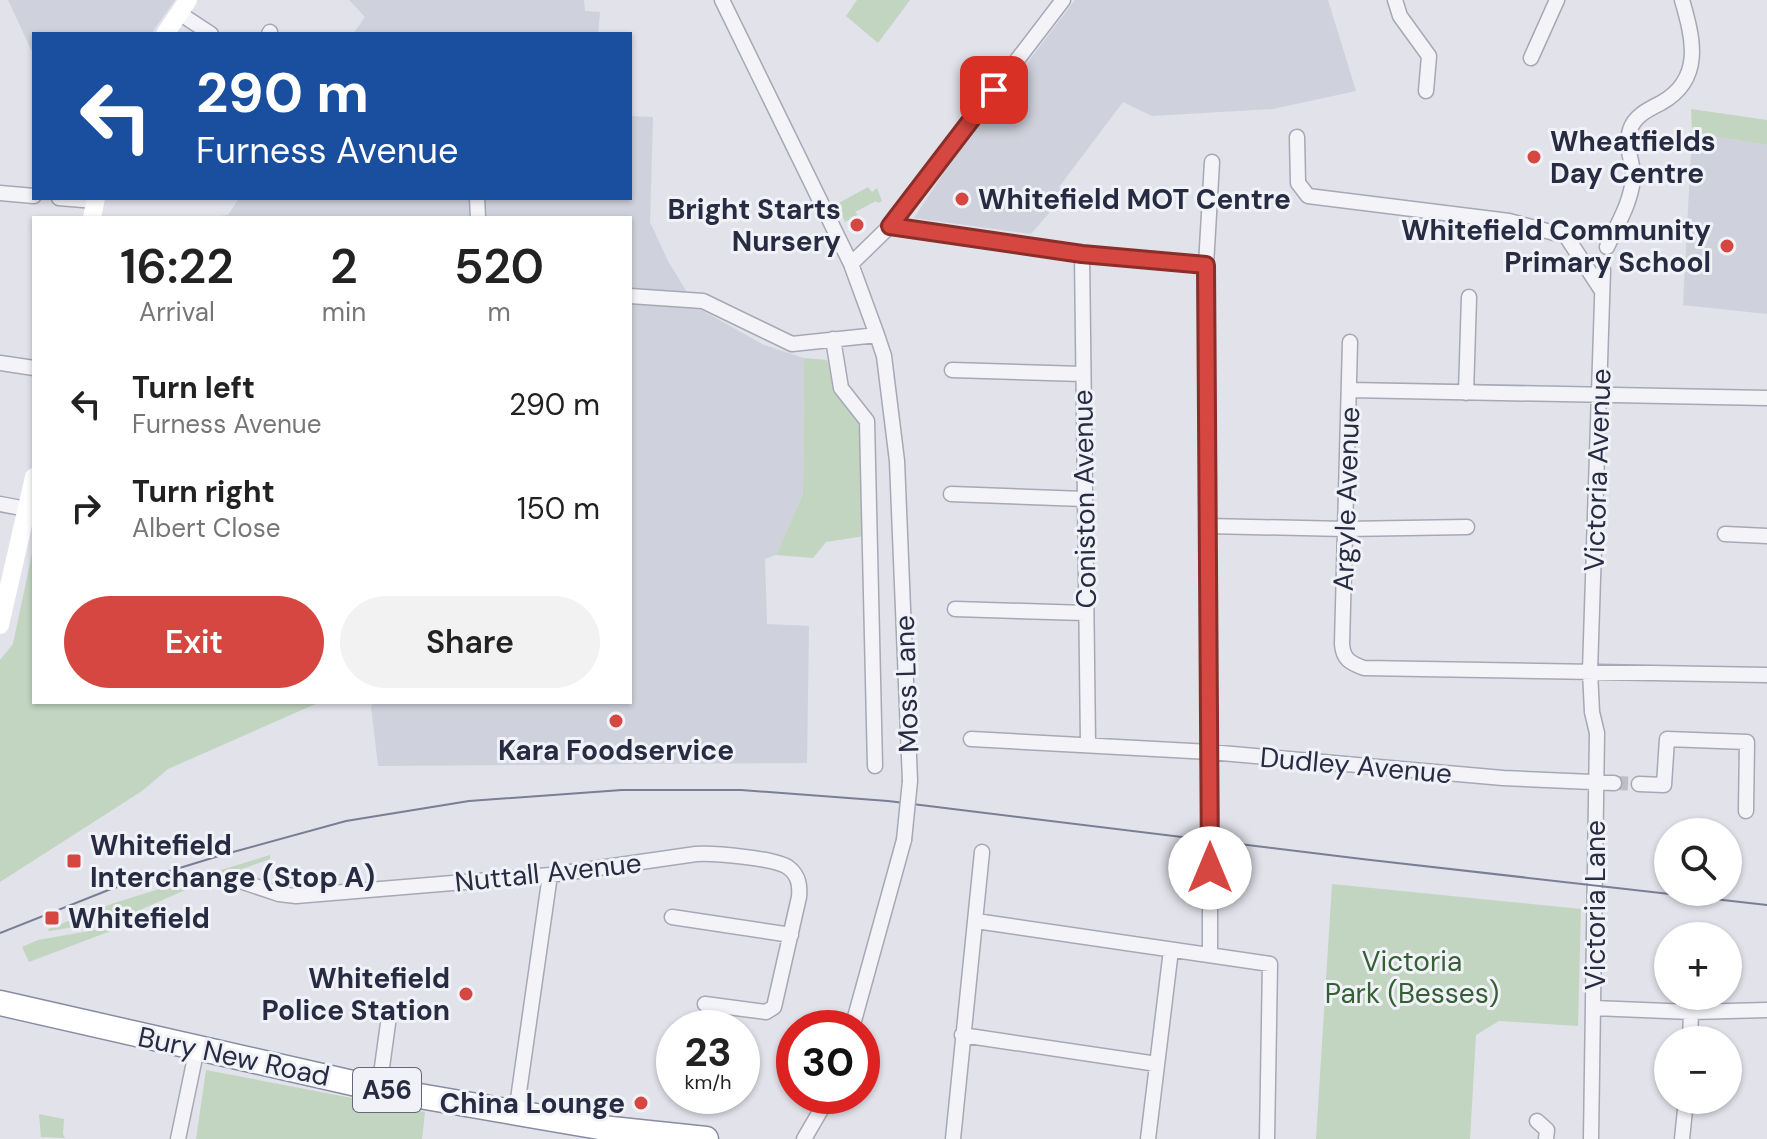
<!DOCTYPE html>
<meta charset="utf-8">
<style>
body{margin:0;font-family:"DM Sans",sans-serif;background:#f2f2f2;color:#222;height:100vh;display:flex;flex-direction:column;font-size:30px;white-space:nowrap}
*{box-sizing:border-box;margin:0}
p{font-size:26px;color:#767676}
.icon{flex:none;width:44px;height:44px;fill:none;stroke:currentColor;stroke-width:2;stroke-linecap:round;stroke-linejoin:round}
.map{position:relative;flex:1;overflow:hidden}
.drawer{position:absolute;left:32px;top:216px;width:600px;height:488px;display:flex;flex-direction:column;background:#fff;border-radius:0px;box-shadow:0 2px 6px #0004}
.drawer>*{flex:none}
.guide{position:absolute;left:32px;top:32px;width:600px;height:168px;border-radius:0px;box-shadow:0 2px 6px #0004;background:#1a4fa0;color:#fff;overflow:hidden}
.tools{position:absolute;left:1654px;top:818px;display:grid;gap:16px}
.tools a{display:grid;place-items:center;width:88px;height:88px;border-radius:50%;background:#fff;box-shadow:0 2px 6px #0004;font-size:40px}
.speed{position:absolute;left:656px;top:1010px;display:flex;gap:16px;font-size:40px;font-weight:700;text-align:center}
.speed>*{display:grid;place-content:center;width:104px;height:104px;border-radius:50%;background:#fff;box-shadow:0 2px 6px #0004;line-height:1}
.speed small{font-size:20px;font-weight:400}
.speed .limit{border:12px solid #d22;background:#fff;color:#111}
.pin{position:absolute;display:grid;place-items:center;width:68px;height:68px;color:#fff;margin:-34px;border-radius:16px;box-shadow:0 4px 12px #0006}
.me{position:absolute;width:88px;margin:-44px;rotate:0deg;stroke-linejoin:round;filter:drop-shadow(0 0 6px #0008)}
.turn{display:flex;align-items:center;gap:28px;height:168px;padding:0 32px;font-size:36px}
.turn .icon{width:104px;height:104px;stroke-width:2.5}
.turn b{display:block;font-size:56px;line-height:68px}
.eta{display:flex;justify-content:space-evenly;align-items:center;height:136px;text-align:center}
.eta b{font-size:48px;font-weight:600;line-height:56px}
.primary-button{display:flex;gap:16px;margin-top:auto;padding:16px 32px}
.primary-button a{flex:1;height:92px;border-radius:48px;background:#d54740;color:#fff;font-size:32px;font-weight:600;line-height:92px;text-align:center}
.primary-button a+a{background:#f2f2f2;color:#222}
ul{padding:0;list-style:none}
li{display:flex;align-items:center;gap:24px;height:104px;padding:0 32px}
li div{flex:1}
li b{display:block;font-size:30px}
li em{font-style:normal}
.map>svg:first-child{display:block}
.built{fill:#cfd1dc}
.green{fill:#c2d5c1}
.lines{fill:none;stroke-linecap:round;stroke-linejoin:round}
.street-tunnel{stroke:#bcbec9;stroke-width:14;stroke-dasharray:14 7;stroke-linecap:butt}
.street-casing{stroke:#a6a8b5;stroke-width:17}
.highway-casing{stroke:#878ca2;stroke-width:27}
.street{stroke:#f4f4f8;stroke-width:14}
.secondary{stroke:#fff;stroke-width:18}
.highway{stroke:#fff;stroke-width:24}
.tram{stroke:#797e95;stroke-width:2}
.street-bridge-casing{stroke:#a6a8b5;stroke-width:17;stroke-linecap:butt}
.street-bridge{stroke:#f4f4f8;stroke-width:14}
.route-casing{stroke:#8a2e2a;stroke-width:20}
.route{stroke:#d54740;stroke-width:14}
.poi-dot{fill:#d54740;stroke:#f0f2f7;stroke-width:3}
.labels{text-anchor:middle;stroke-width:6;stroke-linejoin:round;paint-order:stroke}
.shield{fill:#f0f2f7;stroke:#646779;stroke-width:2}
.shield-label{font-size:26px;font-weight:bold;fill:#282c43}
.poi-label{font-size:28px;font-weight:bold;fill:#282c43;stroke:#f0f2f7;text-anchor:start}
.street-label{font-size:28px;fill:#282c43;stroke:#f0f2f7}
.park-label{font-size:28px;fill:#355f35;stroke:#f0f2f7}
</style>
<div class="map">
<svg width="1767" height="1139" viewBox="0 0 1767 1139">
<rect width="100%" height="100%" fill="#e1e2ea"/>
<!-- built -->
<path class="built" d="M 8,0 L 175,0 L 151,34 L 34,34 L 34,56 Z
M 349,0 L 584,0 L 585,11 L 600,12 L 598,34 L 353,34 L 365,17 Z
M 1075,0 L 1328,0 L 1356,91 L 1273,109 L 1152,116 L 1123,102 L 1059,187 L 1066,193 L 1031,234 L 914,218 L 945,171 Z
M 630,116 L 653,117 L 650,222 L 668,261 L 696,307 L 764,345 L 804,358 L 803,494 L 776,555 L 765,559 L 767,624 L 809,626 L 807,763 L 378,766 L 371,706 L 375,702 L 630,702 L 630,218 L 203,218 L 228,215 L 239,198 L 630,198 Z
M 1692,133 L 1767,145 L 1767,314 L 1683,305 Z"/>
<!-- green -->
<path class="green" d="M 857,0 L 910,0 L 878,43 L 846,16 Z
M 1691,109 L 1767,120 L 1767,145 L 1692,133 Z
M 868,187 L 872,192 L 877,188 L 882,201 L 878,203 L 876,201 L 855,212 L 858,215 L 845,222 L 837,204 Z
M 804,358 L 827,360 L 838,392 L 861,427 L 865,536 L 826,542 L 813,558 L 776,555 L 803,494 Z
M 34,544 L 34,702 L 320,702 L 168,769 L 142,791 L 0,882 L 0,660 L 13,644 Z
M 270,855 L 270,859 L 192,887 L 140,910 L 143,916 L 49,931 L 48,929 L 114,903 Z
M 1332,884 L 1581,909 L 1578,1026 L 1499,1021 L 1476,1035 L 1470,1139 L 1316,1139 Z
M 129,924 L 29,962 L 22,947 L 38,940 Z
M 206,1070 L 425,1112 L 422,1139 L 196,1139 Z
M 39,1114 L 64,1119 L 63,1134 L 65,1138 L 41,1137 Z"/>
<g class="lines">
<!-- street-tunnel -->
<path class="street-tunnel" d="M 1614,783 L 1639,784"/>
<!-- street casing -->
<g class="street-casing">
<path id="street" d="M 1395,0 L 1400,16 L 1429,56 L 1426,91
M 179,13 L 211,34
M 269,34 L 270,32
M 1531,58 L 1557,0
M 1297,137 L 1298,183 L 1308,196 L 1509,221 L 1566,236 L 1602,291
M 0,193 L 34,196
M 59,198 L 95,201
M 477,198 L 478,218
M 890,226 L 1082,254 L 1206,265
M 1607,247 C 1617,225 1631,203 1633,178 C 1634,162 1624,148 1630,130 C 1634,116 1649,109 1661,103 C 1704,79 1693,38 1682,0
M 1082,254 L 1088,744
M 851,264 L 890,226 L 1063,0
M 630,296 L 703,301 L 792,344 L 877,335 L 851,264 L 722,0
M 877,335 L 884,356 L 897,461 L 910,781
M 833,339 L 841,388 L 867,421 L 875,766
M 1350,342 L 1342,644 C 1343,659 1350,663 1364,668 L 1767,675
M 0,363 L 34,368
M 952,370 L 1082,374
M 1350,390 L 1767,398
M 1466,393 L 1469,297
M 951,494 L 1084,499
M 0,504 L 27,509
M 1208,526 L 1345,529 L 1467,527
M 1725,534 L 1767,536
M 955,609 L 1085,613
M 971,739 L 1210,752 L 1503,778 L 1614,783
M 1639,784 L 1664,785 L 1667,739 L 1747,742 L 1746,811
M 237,880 L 279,894 L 296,896 L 550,875 L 696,854 C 713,853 777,858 789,868 C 799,876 800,886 799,897 L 774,1007 L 766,1012 L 705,1004
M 672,917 L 791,935
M 976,921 L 1270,964 L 1267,1139
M 1210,955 L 1210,752 L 1206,265 L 1212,162
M 1594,1008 L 1691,1012 L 1767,1010
M 852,1028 L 904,840
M 962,1035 L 1157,1064
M 1690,1040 L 1691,1012
M 379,1089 L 389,1016
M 516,1113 L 550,875
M 1537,1121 L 1547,1130 L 1546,1139
M 178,1139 L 197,1048
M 804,1139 L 829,1096
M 953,1139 L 982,852
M 1148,1139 L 1171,950
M 1591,1139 L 1597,733 L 1592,712 L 1590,671 L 1603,270
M 1682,1139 L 1686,1100"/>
</g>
<!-- highway casing -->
<g class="highway-casing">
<path id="highway" d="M 0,1003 L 379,1089 L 611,1129 L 706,1139"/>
</g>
<!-- street -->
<use href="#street" class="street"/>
<!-- secondary -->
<path class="secondary" d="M 165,34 L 188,0
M 92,218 L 96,198
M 0,625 L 34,477"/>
<!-- highway -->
<use href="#highway" class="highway"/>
<!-- tram -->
<path class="tram" d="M 0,933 L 111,889 L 222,855 L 346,821 L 469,801 L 622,790 L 741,790 L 888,801 L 1362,859 L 1767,905"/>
<!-- street-bridge casing -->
<g class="street-bridge-casing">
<path id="street-bridge" d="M 904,840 L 910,781"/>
</g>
<!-- street-bridge -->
<use href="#street-bridge" class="street-bridge"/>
</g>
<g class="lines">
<!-- route casing -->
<g class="route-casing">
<path id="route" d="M 994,90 L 890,226 L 1082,254 L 1206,265 L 1210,868"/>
</g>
<!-- route -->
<use href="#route" class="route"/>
</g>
<!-- markers -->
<g class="poi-dot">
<circle cx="1534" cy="157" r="8"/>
<circle cx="962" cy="199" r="8"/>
<circle cx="857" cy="225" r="8"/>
<circle cx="1727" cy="246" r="8"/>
<circle cx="616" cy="721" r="8"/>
<rect x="66" y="853" width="16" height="16" rx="4"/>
<rect x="44" y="910" width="16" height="16" rx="4"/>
<circle cx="466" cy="994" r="8"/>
<circle cx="641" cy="1103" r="8"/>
</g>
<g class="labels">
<!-- shield labels -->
<rect class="shield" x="353" y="1068" width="68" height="44" rx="6"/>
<g class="shield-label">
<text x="387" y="1099">A56</text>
</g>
<!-- poi labels -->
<g class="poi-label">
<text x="1550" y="151">Wheatfields<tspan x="1550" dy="32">Day Centre</tspan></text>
<text x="978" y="209">Whitefield MOT Centre</text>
<text x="841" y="219" text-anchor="end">Bright Starts<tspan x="841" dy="32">Nursery</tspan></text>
<text x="1711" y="240" text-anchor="end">Whitefield Community<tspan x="1711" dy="32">Primary School</tspan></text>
<text x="616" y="760" text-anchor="middle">Kara Foodservice</text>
<text x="90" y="855">Whitefield<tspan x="90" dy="32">Interchange (Stop A)</tspan></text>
<text x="68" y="928">Whitefield</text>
<text x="450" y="988" text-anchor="end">Whitefield<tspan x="450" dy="32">Police Station</tspan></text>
<text x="625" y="1113" text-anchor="end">China Lounge</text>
</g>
<!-- street labels -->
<g class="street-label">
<text transform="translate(1597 470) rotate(-88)" y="10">Victoria Avenue</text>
<text transform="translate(1084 499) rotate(-91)" y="10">Coniston Avenue</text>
<text transform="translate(1346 499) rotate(-88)" y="10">Argyle Avenue</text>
<text transform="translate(906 684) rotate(-92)" y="10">Moss Lane</text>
<text transform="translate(1356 765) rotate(5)" y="10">Dudley Avenue</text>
<text transform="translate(548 872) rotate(-6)" y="10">Nuttall Avenue</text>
<text transform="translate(1595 905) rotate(-90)" y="10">Victoria Lane</text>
<text transform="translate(234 1056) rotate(12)" y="10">Bury New Road</text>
</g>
<!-- park labels -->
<g class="park-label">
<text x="1412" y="971">Victoria<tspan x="1412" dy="32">Park (Besses)</tspan></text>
</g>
</g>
</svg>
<div class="tools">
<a><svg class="icon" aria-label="search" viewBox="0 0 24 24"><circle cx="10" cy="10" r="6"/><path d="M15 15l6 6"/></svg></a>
<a>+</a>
<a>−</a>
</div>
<div class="speed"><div>23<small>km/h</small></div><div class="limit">30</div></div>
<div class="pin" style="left:994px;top:90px;background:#d93025"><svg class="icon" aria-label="arrive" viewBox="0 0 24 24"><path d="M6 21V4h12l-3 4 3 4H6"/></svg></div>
<svg class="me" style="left:1210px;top:868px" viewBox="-20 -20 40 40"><circle r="19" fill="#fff"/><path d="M0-13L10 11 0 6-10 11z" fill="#d54740"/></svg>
<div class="guide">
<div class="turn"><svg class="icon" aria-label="left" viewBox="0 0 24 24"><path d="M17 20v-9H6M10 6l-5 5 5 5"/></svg><div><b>290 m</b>Furness Avenue</div></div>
</div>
<section class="drawer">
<div class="eta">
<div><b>16:22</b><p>Arrival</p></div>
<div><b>2</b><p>min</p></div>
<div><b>520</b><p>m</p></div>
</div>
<ul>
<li><svg class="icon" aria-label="left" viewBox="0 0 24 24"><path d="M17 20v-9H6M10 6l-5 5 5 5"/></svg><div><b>Turn left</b><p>Furness Avenue</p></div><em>290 m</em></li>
<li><svg class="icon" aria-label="right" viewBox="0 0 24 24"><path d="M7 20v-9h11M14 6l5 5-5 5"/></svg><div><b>Turn right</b><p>Albert Close</p></div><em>150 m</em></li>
</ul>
<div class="primary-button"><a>Exit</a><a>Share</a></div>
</section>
</div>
